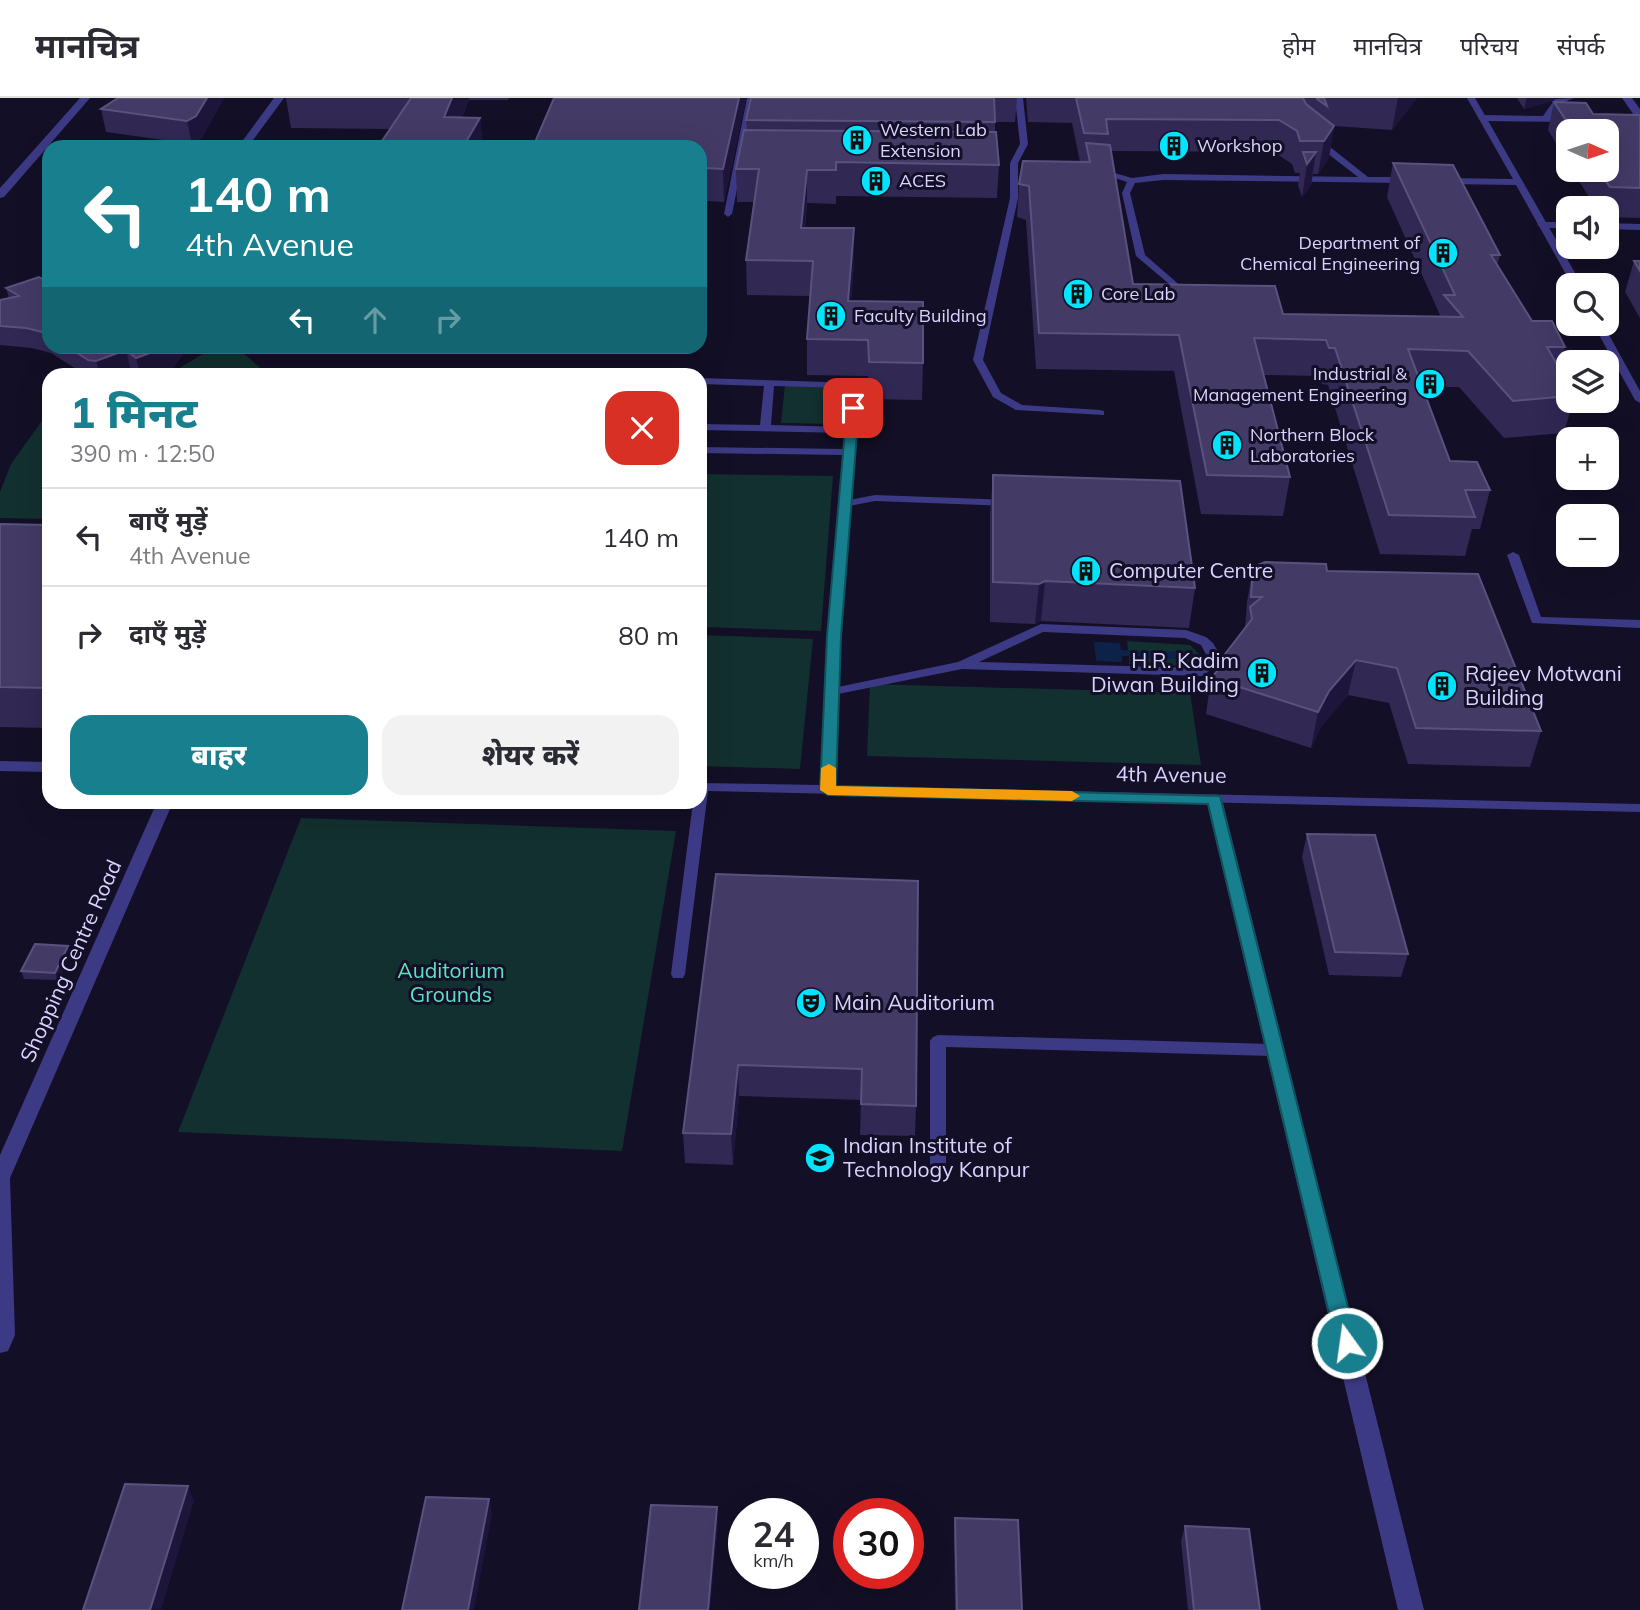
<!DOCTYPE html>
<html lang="hi">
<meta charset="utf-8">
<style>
body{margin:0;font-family:Mulish,"Noto Sans Devanagari",sans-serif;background:#f2f2f3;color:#2b2b33;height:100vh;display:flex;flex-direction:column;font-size:26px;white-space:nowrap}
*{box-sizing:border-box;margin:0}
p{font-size:23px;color:#7c7c81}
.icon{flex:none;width:38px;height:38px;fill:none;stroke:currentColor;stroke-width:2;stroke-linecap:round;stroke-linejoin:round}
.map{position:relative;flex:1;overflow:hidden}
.panel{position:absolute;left:42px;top:270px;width:665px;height:441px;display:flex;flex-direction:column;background:#fff;border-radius:21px;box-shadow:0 7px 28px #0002}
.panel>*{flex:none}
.banner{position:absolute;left:42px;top:42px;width:665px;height:214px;border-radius:21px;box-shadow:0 7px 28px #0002;background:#187f8f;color:#fff;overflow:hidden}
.needle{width:46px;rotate:93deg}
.fabs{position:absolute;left:1556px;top:21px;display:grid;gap:14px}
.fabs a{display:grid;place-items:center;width:63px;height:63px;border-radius:14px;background:#fff;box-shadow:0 7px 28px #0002;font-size:35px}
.speed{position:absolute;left:728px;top:1400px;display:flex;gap:14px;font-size:35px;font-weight:700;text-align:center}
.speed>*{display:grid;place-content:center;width:91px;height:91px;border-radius:50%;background:#fff;box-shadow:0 7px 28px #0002;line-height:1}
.speed small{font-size:18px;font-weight:400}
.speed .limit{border:10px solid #d22;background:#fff;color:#111}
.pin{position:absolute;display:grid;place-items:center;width:60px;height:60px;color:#fff;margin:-30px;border-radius:14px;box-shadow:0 4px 10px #0006}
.me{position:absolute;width:77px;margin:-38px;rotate:346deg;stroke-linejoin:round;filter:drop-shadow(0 0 5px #0008)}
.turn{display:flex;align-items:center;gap:24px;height:147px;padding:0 28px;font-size:32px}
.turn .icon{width:91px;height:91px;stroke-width:2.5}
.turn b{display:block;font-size:49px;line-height:60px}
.lanes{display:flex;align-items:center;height:66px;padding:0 28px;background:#0003;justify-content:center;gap:35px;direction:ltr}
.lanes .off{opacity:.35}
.round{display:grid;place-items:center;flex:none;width:74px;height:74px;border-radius:21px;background:#f2f2f3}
.overview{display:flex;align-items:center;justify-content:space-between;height:119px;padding:0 28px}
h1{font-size:42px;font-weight:800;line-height:52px;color:#187f8f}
.button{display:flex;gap:14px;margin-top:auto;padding:14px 28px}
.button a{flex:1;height:80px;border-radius:21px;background:#187f8f;color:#fff;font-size:28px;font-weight:800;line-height:80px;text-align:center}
.button a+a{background:#f2f2f3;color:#2b2b33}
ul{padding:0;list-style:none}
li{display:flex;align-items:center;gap:21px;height:98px;padding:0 28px;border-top:2px solid #e1e1e2}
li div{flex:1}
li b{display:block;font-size:26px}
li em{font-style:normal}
header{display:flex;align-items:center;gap:42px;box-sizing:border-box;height:98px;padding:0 35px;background:#fff;border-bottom:2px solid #e1e1e2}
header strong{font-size:33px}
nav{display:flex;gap:38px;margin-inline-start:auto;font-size:24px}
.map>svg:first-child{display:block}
.green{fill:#12302f}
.water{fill:#0c2248}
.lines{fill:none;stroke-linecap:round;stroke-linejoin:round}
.service{fill:#3d3a85;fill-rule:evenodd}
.minor{fill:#3d3a85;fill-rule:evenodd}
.wall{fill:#312854}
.shaded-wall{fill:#1d163a}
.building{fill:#433a66;stroke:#5a527e;stroke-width:2}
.route{fill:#187f8f;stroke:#10535d;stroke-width:2}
.slow{fill:#f59e0b}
.labels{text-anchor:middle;stroke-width:6;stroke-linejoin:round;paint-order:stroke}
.far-poi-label{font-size:18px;fill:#d9d4ff;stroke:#130f26;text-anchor:start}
.poi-label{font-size:21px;fill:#d9d4ff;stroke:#130f26;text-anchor:start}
.street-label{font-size:21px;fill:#d9d4ff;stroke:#130f26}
.park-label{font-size:21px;fill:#5fe0c0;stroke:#130f26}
</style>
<header>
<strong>मानचित्र</strong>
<nav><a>होम</a><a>मानचित्र</a><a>परिचय</a><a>संपर्क</a></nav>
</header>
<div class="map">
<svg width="1640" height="1512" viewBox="0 0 1640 1512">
<rect width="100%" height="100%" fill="#130f26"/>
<!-- green -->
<path class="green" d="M 209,252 L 240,252 L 267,276 L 170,276 Z
M 785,287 L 839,287 L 837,326 L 781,325 Z
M 49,313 L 49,421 L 0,420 L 0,394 L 11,366 Z
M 700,376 L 833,378 L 821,533 L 700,529 Z
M 701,537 L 813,541 L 800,671 L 700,668 Z
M 1127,543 L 1190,547 L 1199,556 L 1199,561 L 1186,568 L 1129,566 L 1129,558 L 1173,561 L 1167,554 L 1128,553 Z
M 870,586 L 1190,595 L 1201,667 L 867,658 Z
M 301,720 L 676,733 L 622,1053 L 178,1034 Z"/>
<!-- water -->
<path class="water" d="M 1094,544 L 1120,545 L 1121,552 L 1167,554 L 1179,552 L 1187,559 C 1180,564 1136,558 1122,558 L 1122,564 L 1096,563 Z"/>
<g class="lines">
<!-- service -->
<path class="service" d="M 747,0 L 755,0 L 732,116 L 728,119 L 724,116 Z
M 1015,0 L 1023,0 L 1028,46 L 1018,65 L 1018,100 L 983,262 L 1001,295 L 1022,307 L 1100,312 L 1104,313 L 1104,317 L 1016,312 L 993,299 L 973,262 L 1010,100 L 1010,65 L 1020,46 Z
M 1467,0 L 1475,0 L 1582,187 L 1572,187 L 1516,87 L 1445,86 L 1441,83 L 1445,80 L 1513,81 Z
M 1314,41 L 1320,41 L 1368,79 L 1407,79 L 1411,82 L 1407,85 L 1163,82 L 1135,85 L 1130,95 L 1145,157 L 1190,196 L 1190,200 L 1187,201 L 1136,158 L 1122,95 L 1127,84 L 1093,73 L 1097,70 L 1132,80 L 1163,76 L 1358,79 L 1314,45 Z
M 1593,226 L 1603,226 L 1640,293 L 1640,305 L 1635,302 Z
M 700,280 L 858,285 L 857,332 L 849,402 L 875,397 L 1010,402 L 1016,405 L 1010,408 L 875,403 L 849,408 L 838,589 L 958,564 L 1041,526 L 1186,532 L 1206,539 L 1213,545 L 1220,557 L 1219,566 L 1202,578 L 962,571 L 838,596 L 835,688 L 1640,706 L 1640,714 L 708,693 L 685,876 L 683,880 L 673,880 L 671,876 L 693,704 L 700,704 L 700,685 L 821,687 C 826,577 831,467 843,357 L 700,355 L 700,349 L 844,351 L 846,335 L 700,332 L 700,326 L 760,327 L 764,288 L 700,286 ZM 774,288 L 849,290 L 846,329 L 771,327 ZM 1043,534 L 1185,540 L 1201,547 L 1209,562 L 1199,570 L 979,564 Z
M 1513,454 L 1519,457 L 1541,519 L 1640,522 L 1640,530 L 1532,525 L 1507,457 Z
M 938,937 L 1276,946 L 1282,948 L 1284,952 L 1282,956 L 1276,958 L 946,949 L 946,1066 L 944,1071 L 938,1072 L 932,1071 L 930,1066 L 930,943 L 933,939 Z"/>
<!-- minor -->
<path class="minor" d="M 80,0 L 90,0 L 4,99 L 0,100 L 0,90 Z
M 274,0 L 284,0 L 248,49 L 238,49 Z
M 1574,0 L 1562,5 L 1553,18 L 1578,19 L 1579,21 L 1574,24 L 1483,23 L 1478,20 L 1483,17 L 1543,18 L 1555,1 Z
M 1622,0 L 1632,0 L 1640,11 L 1640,21 L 1636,20 Z
M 1568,124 L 1568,130 L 1543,130 L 1537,127 L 1543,124 Z
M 1606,125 L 1640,126 L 1640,132 L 1606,131 Z
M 0,663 L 49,664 L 49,674 L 0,673 Z
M 1214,696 L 1222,701 L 1424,1512 L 1398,1512 L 1206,701 Z
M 157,704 L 173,704 L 10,1080 L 15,1237 L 8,1253 L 0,1255 L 0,1057 Z"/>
</g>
<!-- wall -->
<path class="wall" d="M 224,0 L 201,41 L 192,46 L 106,34 L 101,11 Z
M 286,0 L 509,0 L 508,2 L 469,2 L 462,19 L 480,20 L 483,49 L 381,49 L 380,46 L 390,31 L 291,30 Z
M 746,0 L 724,104 L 707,103 L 705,116 L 700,116 L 700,49 L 533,49 Z
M 751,0 L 1017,0 L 1015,24 L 995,24 L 995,34 L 999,67 L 997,100 L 836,98 L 836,106 L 807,105 L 805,130 L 854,165 L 851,203 L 923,265 L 922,302 L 868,301 L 868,278 L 807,277 L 807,241 L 810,198 L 747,197 L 746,162 L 754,104 L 737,104 L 736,71 L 747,32 L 746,22 Z
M 1026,0 L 1417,0 L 1392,32 L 1334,28 L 1329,60 L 1318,76 L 1313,76 L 1311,87 L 1302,99 L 1298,87 L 1300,75 L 1295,75 L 1292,66 L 1274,54 L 1111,53 L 1133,186 L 1283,216 L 1439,219 L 1440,217 L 1387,99 L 1393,65 L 1500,157 L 1497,167 L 1532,223 L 1565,249 L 1559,271 L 1568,286 L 1568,303 L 1573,303 L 1564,335 L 1504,340 L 1459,289 L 1422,289 L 1450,363 L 1490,392 L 1480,431 L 1472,431 L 1465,458 L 1380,456 L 1328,287 L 1322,286 L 1320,278 L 1263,277 L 1290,379 L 1283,418 L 1201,416 L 1174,273 L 1036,271 L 1026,122 L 1017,119 L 1019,86 L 1080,64 L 1072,25 L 1028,24 Z
M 1517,0 L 1555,0 L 1552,3 L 1524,11 Z
M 1554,4 L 1593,16 L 1640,17 L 1640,120 L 1606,119 L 1606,110 L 1596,110 L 1572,72 L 1606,72 L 1606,33 L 1568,33 L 1568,65 L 1548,32 Z
M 1634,163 L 1640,163 L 1640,220 L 1625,194 Z
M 49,185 L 49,248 L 189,248 L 173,270 L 154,276 L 136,276 L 131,273 L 121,276 L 84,276 L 51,255 L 32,250 L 0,247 L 0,202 L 9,200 L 6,190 Z
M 993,377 L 1195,490 L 1189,530 L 1041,523 L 1035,526 L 990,524 L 990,415 Z
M 0,426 L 49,427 L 49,630 L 0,629 Z
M 1253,469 L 1327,473 L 1541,633 L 1530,669 L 1408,666 L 1389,605 L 1348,597 L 1321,629 L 1311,650 L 1206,616 L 1211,580 L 1220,570 L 1222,560 L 1245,530 L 1247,504 Z
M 1307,736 L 1408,856 L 1401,879 L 1329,877 L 1302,759 Z
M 716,776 L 916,1008 L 915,1038 L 860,1037 L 861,1002 L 739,998 L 733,1067 L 685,1065 L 683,1035 Z
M 68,848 L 71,856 L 58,882 L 24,881 L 21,873 Z
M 955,1420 L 1022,1512 L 955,1512 L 954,1435 Z
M 1185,1428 L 1260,1512 L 1188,1512 L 1181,1443 Z"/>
<!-- shaded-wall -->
<path class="shaded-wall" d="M 207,0 L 224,0 L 201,41 L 192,46 L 187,23 Z
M 452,0 L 469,0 L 469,2 L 449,49 L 444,19 Z
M 739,0 L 746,0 L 724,104 L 723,71 Z
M 1398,0 L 1417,0 L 1392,32 Z
M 1527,0 L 1555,0 L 1552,3 L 1524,11 Z
M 480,20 L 483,49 L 463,49 Z
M 1334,28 L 1329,60 L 1318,76 L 1324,43 Z
M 1316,54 L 1311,87 L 1302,99 L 1307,66 Z
M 706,70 L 707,103 L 705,116 L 703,82 Z
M 807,72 L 807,105 L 801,164 L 801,130 Z
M 854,130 L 854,165 L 848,238 L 848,203 Z
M 169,248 L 189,248 L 173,270 L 154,276 L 140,276 L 136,260 Z
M 126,252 L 131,273 L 121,276 L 100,276 L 96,263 Z
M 1045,483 L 1041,523 L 1035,526 L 1039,486 Z
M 1356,562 L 1348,597 L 1321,629 L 1311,650 L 1318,614 L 1329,593 Z
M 68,848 L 71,856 L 58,882 L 55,875 Z
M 738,967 L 739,998 L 733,1067 L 731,1036 Z
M 188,1388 L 194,1403 L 161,1512 L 150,1512 Z
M 489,1401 L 492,1416 L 474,1512 L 468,1512 Z
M 717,1409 L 718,1424 L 710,1512 L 708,1512 Z"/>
<!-- building -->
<path class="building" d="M 118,0 L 207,0 L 196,18 L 187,23 L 101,11 Z
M 411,0 L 452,0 L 444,19 L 480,20 L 463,49 L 385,49 L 380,46 Z
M 554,0 L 739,0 L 723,71 L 706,70 L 703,82 L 700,82 L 700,49 L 486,49 L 487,47 L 533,49 Z
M 751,0 L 994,0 L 995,24 L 746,22 Z
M 1076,0 L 1303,0 L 1306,6 L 1334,28 L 1324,43 L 1300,43 L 1297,33 L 1279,22 L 1106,21 L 1108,36 L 1084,35 Z
M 1317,0 L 1324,0 L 1327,8 L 1317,1 Z
M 1554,4 L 1586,5 L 1593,16 L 1640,17 L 1640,90 L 1610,89 L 1598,72 L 1606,72 L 1606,33 L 1573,33 Z
M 744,32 L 996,34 L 999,67 L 836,64 L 836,72 L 807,72 L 801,130 L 854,130 L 848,203 L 923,204 L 923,265 L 869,264 L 868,242 L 807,241 L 813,163 L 746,162 L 759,71 L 736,71 Z
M 154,45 L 167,49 L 143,49 Z
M 1086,45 L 1110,47 L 1133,186 L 1275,188 L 1283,216 L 1463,219 L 1444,197 L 1455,197 L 1393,65 L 1453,67 L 1500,157 L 1491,157 L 1532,223 L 1552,223 L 1565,249 L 1547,249 L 1568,286 L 1568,298 L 1513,303 L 1468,253 L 1408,251 L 1450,363 L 1477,364 L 1490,392 L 1465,392 L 1475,419 L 1389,417 L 1335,250 L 1329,250 L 1326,242 L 1254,240 L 1290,379 L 1207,377 L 1179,237 L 1039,235 L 1029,88 L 1019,86 L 1023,63 L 1090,64 Z
M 1303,54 L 1316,54 L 1307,66 Z
M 1634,163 L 1640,163 L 1640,173 Z
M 39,179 L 49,185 L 49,237 L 46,235 L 26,230 L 0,228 L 0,202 L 19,198 L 6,190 Z
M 67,248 L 169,248 L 136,260 L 126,252 L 96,263 L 88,262 Z
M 993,377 L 1180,383 L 1195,490 L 1045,483 L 1039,486 L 993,484 Z
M 0,426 L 49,427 L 49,590 L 0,589 Z
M 1265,464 L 1326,466 L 1327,473 L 1478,476 L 1541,633 L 1416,630 L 1397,570 L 1356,562 L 1329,593 L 1318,614 L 1211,580 L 1227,562 L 1222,560 L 1252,521 L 1250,509 L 1262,499 L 1251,499 L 1253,469 Z
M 1307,736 L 1375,737 L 1408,856 L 1335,854 Z
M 716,776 L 918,783 L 916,1008 L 861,1006 L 862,971 L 738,967 L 731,1036 L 683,1035 Z
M 35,846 L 68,848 L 55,875 L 21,873 Z
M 125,1386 L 188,1388 L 150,1512 L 83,1512 Z
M 426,1399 L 489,1401 L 468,1512 L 402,1512 Z
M 651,1407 L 717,1409 L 708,1512 L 639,1512 Z
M 955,1420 L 1018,1422 L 1022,1512 L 957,1512 Z
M 1185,1428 L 1249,1431 L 1260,1512 L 1194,1512 Z"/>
<!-- route -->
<path class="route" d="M 853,307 L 859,310 L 841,538 L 836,688 L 1220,698 L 1357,1245 L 1354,1252 L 1347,1254 L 1339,1252 L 1336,1245 L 1208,706 L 828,697 L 820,692 L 827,538 L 847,310 Z"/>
<!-- slow -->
<path class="slow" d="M 829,666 L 836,670 L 836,688 L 1072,693 L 1080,698 L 1072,703 L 828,697 L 820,692 L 821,670 Z"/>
<!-- icons -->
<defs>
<g id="building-disc" transform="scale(1.575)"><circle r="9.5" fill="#00e5ff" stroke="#130f26"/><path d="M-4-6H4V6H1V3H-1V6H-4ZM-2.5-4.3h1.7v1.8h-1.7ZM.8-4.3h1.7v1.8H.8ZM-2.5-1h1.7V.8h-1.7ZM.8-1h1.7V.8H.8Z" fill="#111"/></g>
<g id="theatre-disc" transform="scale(1.575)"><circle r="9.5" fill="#00e5ff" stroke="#130f26"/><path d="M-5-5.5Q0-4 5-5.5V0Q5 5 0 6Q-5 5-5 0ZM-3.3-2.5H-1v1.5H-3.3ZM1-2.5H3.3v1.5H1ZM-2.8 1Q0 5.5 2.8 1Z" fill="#111"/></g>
<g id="university-disc" transform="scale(1.575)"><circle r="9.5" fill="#00e5ff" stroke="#130f26"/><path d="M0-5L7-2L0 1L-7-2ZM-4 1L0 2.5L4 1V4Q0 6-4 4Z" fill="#111"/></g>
</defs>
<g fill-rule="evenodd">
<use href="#building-disc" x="857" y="42"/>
<use href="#building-disc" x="1174" y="48"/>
<use href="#building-disc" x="876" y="83"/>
<use href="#building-disc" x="1443" y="155"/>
<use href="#building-disc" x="1078" y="196"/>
<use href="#building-disc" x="831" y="218"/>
<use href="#building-disc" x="1430" y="286"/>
<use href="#building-disc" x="1227" y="347"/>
<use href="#building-disc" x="1086" y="473"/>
<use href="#building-disc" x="1262" y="575"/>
<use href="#building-disc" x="1442" y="588"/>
<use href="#theatre-disc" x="811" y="905"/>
<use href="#university-disc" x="820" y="1060"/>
</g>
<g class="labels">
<!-- far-poi labels -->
<g class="far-poi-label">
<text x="880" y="38">Western Lab<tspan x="880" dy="21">Extension</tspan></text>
<text x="1197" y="54">Workshop</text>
<text x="899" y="89">ACES</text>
<text x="1420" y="151" text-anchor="end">Department of<tspan x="1420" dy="21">Chemical Engineering</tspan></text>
<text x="1101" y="202">Core Lab</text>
<text x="854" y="224">Faculty Building</text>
<text x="1407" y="282" text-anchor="end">Industrial &amp;<tspan x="1407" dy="21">Management Engineering</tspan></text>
<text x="1250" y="343">Northern Block<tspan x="1250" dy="21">Laboratories</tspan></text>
</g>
<!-- poi labels -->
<g class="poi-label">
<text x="1109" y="480">Computer Centre</text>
<text x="1239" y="570" text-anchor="end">H.R. Kadim<tspan x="1239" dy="24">Diwan Building</tspan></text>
<text x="1465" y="583">Rajeev Motwani<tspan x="1465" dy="24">Building</tspan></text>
<text x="834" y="912">Main Auditorium</text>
<text x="843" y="1055">Indian Institute of<tspan x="843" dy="24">Technology Kanpur</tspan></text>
</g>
<!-- street labels -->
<g class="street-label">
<text transform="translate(1171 677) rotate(1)" y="7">4th Avenue</text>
<text transform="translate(71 863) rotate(-66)" y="7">Shopping Centre Road</text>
</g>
<!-- park labels -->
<g class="park-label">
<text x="451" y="880">Auditorium<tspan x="451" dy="24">Grounds</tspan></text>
</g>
</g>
</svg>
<div class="fabs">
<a><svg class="needle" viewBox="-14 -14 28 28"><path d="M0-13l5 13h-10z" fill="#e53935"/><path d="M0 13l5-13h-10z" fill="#7c7c81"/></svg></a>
<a><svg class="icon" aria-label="sound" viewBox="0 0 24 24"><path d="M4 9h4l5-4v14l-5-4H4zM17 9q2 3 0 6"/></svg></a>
<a><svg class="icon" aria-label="search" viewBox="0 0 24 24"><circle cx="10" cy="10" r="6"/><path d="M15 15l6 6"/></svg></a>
<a><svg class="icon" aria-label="layers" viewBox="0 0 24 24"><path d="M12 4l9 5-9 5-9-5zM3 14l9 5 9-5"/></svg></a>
<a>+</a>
<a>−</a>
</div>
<div class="speed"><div>24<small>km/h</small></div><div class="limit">30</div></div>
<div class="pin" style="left:853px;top:310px;background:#d93025"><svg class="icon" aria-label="arrive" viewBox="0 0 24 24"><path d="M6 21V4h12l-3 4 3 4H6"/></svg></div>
<svg class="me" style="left:1347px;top:1245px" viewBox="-20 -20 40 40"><circle r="17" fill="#187f8f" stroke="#fff" stroke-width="3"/><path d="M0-11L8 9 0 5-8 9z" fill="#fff"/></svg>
<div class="banner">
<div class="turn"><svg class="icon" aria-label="left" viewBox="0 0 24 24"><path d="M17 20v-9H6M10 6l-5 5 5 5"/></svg><div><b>140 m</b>4th Avenue</div></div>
<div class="lanes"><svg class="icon" aria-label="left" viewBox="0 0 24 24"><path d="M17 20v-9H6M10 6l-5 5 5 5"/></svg><svg class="icon off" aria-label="ahead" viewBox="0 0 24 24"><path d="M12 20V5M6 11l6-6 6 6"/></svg><svg class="icon off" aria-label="right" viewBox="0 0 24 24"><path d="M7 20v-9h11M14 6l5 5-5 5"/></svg></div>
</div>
<section class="panel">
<div class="overview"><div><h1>1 मिनट</h1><p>390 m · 12:50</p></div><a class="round" style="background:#d93025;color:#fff"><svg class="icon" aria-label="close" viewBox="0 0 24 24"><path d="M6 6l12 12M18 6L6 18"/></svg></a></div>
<ul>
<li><svg class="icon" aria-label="left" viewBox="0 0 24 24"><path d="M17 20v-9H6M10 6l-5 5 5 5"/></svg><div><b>बाएँ मुड़ें</b><p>4th Avenue</p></div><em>140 m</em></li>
<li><svg class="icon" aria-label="right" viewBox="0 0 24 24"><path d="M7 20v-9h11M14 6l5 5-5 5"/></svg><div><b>दाएँ मुड़ें</b></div><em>80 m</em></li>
</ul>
<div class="button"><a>बाहर</a><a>शेयर करें</a></div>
</section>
</div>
